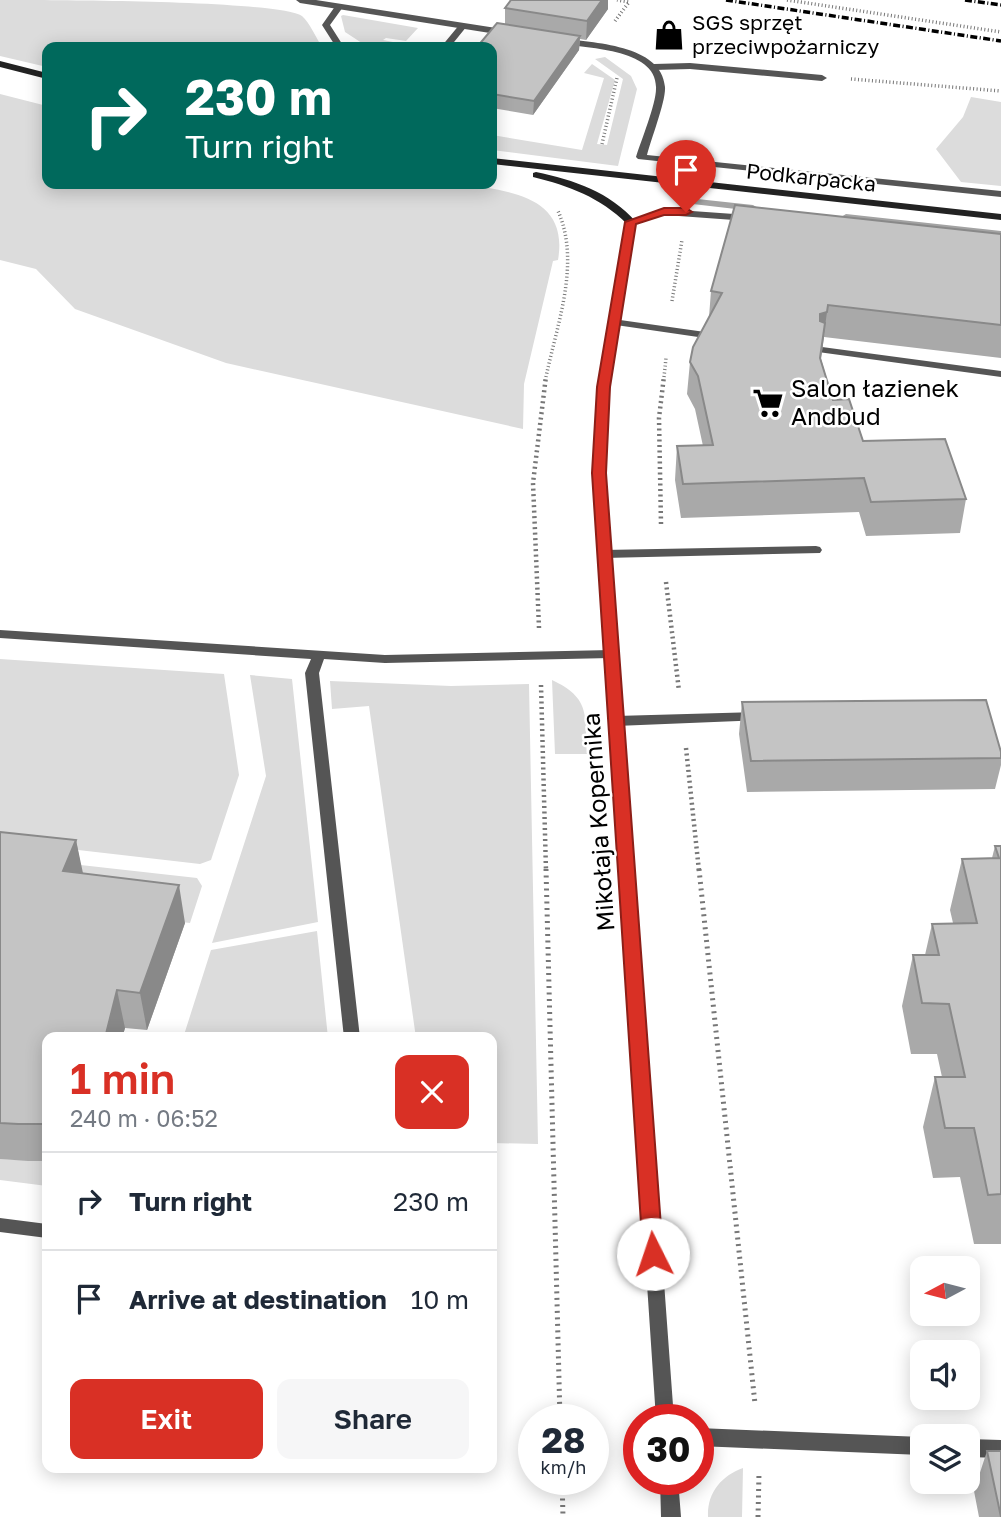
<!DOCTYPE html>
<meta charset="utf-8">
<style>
body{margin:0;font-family:"Golos Text",sans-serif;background:#f6f6f7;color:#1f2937;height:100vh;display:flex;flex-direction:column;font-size:26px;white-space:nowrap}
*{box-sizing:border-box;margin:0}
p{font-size:23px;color:#747a83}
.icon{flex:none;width:38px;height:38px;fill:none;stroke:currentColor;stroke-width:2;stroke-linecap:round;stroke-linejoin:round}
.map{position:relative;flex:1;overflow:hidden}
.details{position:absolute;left:42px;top:1032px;width:455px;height:441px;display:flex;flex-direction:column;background:#fff;border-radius:14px;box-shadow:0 4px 18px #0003}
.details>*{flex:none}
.banner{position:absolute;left:42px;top:42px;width:455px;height:147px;border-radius:14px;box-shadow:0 4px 18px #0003;background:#00695c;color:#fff;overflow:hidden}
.needle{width:46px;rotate:263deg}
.fabs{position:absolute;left:910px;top:1256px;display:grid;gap:14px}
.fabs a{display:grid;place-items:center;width:70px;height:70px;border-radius:14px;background:#fff;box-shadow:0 4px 18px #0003;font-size:35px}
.speed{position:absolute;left:518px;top:1404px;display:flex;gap:14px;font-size:35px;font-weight:700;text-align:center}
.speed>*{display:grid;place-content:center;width:91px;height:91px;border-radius:50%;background:#fff;box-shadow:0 4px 18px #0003;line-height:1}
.speed small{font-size:18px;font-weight:400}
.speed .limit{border:10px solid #d22;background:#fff;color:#111}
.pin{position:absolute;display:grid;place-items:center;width:60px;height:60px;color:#fff;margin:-72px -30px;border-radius:50% 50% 50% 0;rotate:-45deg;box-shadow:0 0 7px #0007}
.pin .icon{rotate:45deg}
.me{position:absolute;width:77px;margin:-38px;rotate:356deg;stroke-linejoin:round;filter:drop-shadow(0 0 5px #0008)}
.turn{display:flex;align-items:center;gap:24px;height:147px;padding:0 28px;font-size:32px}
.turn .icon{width:91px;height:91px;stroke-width:2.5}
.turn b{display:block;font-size:49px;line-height:60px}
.round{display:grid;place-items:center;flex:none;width:74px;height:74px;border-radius:14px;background:#f6f6f7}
.head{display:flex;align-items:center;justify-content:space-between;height:119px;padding:0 28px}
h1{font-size:42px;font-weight:600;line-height:52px;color:#d93025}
.button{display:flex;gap:14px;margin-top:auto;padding:14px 28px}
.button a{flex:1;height:80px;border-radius:14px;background:#d93025;color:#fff;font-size:28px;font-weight:600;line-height:80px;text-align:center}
.button a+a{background:#f6f6f7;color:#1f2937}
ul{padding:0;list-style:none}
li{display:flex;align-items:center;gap:21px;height:98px;padding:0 28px;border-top:2px solid #e0e1e3}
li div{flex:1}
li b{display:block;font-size:26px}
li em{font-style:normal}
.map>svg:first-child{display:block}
.green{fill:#dcdcdc}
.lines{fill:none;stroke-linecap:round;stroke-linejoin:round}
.stream{fill:#a3a3a3;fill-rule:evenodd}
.path-far2{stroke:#777;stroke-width:3.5;stroke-dasharray:1 2.5;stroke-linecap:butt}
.path-far1{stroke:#777;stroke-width:4.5;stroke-dasharray:2 3.5;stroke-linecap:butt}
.path{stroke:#777;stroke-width:5;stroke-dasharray:2 4.5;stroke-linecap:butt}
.service{fill:#555;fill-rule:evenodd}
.minor{fill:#555;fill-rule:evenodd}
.secondary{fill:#222;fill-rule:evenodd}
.rail{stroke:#000;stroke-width:3.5;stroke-dasharray:7 2.5 1 2.5;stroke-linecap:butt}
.wall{fill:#a9a9a9}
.shaded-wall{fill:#898989}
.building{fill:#c4c4c4;stroke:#898989;stroke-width:2}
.route{fill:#d93025;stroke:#8d1f18;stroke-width:2}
.labels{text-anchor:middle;stroke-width:5;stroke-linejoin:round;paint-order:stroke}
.far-poi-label{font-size:21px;fill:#000;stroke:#fff;text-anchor:start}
.far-street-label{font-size:21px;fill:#000;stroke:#fff}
.poi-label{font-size:24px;fill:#000;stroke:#fff;text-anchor:start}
.street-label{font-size:24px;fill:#000;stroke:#fff}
</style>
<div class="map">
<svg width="1001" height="1517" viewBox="0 0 1001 1517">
<rect width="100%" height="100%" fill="#fff"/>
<!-- green -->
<path class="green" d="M 0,0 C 46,0 277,0 302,16 C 310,23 316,38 322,47 L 47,47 L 47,67 L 0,56 Z
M 341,16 L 343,15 L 418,28 L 406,41 L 386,38 L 383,40 L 403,44 L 400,47 L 368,47 L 345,32 Z
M 605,57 L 631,76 L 637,89 L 618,166 L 492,150 L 492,135 L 582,150 L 604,78 L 584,73 L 592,64 L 615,80 L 597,144 L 607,145 L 623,79 L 595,59 Z
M 0,94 L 47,106 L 47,184 L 462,184 C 510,191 569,196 558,260 L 553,261 L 524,384 L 523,429 L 226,363 L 75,309 L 36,269 L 0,260 Z
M 971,97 L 1001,102 L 1001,186 L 961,182 L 936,149 L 963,117 Z
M 0,659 L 224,674 L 239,775 L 211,860 L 200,864 L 0,841 Z
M 250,675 L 292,679 L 318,922 L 212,943 L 266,776 Z
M 552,680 C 591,698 585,716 587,754 L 555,754 Z
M 330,681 L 451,686 L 529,684 L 538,1144 L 492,1143 L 492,1038 L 416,1038 L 369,706 L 332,709 Z
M 0,856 L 197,878 L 202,886 L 190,923 L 71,909 Z
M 317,931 L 328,1038 L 183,1038 L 211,950 Z
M 0,1159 L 47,1161 L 47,1186 L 0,1180 Z
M 743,1468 L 742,1517 L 708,1517 C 707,1493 721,1476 743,1468 Z"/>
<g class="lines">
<!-- stream -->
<path class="stream" d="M 688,198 L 753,205 L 758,208 L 753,211 L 684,203 L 684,199 Z
M 846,214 L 1001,231 L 1001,237 L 842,219 L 841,217 Z"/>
<!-- path-far2 -->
<path class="path-far2" d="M 787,0 L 1001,32
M 615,21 L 629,2 L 617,0
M 851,79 L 1001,91
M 602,144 L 617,78
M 672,301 L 682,240
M 546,377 C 557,324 581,263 558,211
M 664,377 L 666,358"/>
<!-- path-far1 -->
<path class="path-far1" d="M 661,524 L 659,418 L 664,376
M 666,582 L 679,691
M 539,628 L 533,483 L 546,376
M 541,685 L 546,871
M 686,748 L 699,871"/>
<!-- path -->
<path class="path" d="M 546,869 L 560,1419
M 699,869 L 755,1404
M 562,1479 L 563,1517
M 758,1517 L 759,1473"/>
<!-- service -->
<path class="service" d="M 339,4 L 343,7 L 330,25 L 344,47 L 336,47 L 322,25 L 336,5 Z
M 460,24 L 467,26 L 450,47 L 441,47 Z
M 690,63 L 822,75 L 827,78 L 822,81 L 690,69 L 654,70 L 649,67 L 654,64 Z
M 613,319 L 705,332 L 710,335 L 705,338 L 609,324 L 609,320 Z
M 822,347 L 1001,371 L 1001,377 L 818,352 L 818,348 Z
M 816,546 L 820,547 L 822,550 L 820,553 L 604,558 L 598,554 L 604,550 Z
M 0,630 L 385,655 L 611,650 L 618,654 L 611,658 L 385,663 L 324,659 L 319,673 L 360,1038 L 344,1038 L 305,673 L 311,659 L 0,638 Z
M 758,712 L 763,714 L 765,717 L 763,720 L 616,726 L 609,721 L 616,716 Z
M 0,1218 L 47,1224 L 47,1238 L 0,1232 Z"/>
<!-- minor -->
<path class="minor" d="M 296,0 L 316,0 L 509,30 L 513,33 L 509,36 L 300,3 Z
M 560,38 C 592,43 662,44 665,87 C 666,101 651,139 647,155 L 1001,191 L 1001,197 L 638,159 L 636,157 C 641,141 656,104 656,89 C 658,47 584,49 557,43 L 557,39 Z
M 664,209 L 748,215 L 753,218 L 748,221 L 665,215 L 636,224 L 609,387 L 605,473 L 674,1419 L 656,1419 L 593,473 L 597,387 L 626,222 Z
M 698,1428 L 922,1437 L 922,1455 L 698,1446 Z
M 968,1439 L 1001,1440 L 1001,1458 L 968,1457 Z
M 660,1479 L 678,1479 L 681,1517 L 661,1517 Z"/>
<!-- secondary -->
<path class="secondary" d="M 0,61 L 47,73 L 47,79 L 0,67 Z
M 492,158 L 1001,214 L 1001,220 L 492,164 Z
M 536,172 C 574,180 610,192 636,222 L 627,224 C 600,197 569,186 533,177 L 533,173 Z"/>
<!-- rail -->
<path class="rail" d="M 726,0 L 1001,41
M 965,0 L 1001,5"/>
</g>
<!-- wall -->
<path class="wall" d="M 511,0 L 608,0 L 608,9 L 586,40 L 580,39 L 579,50 L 533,115 L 492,108 L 492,47 L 505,25 L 505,8 Z
M 1001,234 L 1001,358 L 824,337 L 821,359 L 833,400 L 863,441 L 966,499 L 960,533 L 866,536 L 859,512 L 681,518 L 675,480 L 677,446 L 703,446 L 695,409 L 687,394 L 690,362 L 709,317 L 711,291 Z
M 742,702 L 1001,752 L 1001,765 L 995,789 L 747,792 L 739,734 Z
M 0,832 L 76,840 L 82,873 L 185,923 L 147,1030 L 125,1028 L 122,1038 L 47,1038 L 47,1161 L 28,1161 L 0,1159 Z
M 995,846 L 1001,846 L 1001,1244 L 974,1244 L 960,1177 L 933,1178 L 923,1127 L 935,1077 L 942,1077 L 937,1054 L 911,1054 L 902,1006 L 913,955 L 925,955 L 932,924 L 953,923 L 950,910 L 962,859 L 992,858 Z
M 987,1451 L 1001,1517 L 979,1517 L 974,1491 Z"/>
<!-- shaded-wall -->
<path class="shaded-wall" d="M 602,0 L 608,0 L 608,9 L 586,40 L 587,21 Z
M 580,36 L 579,50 L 533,115 L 534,101 Z
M 828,305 L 816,391 L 820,314 Z
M 76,840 L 84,878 L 63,871 Z
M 179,885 L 185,923 L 147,1030 L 140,993 Z
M 117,990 L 125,1028 L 122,1038 L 105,1038 Z"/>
<!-- building -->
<path class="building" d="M 511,0 L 602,0 L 587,21 L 505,8 Z
M 497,23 L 580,36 L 534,101 L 492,94 L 492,47 L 477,47 Z
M 735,205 L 1001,234 L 1001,325 L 828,305 L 827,312 L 820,314 L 820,321 L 825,323 L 820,358 L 833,400 L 849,399 L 863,441 L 945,439 L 966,499 L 871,502 L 864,478 L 683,484 L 677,446 L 713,445 L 698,376 L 690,362 L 693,347 L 722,293 L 711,291 Z
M 986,700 L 1001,752 L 1001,758 L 751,761 L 742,702 Z
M 0,832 L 76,840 L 63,871 L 179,885 L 140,993 L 117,990 L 105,1038 L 47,1038 L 47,1124 L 18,1124 L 0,1123 Z
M 995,846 L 1001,846 L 1001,1194 L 988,1195 L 974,1128 L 945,1128 L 935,1077 L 965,1077 L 949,1004 L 922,1003 L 913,955 L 939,955 L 932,924 L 977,923 L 962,859 L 999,858 Z
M 987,1451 L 1001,1451 L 1001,1517 Z"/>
<!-- route -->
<path class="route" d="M 664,208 L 686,208 L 692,212 L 686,215 L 664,215 L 636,224 L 610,387 L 606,473 L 663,1254 L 660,1260 L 653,1262 L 646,1260 L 643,1254 L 592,473 L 597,387 L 625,222 Z"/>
<!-- icons -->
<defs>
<g id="shop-bare" transform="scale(2.415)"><path d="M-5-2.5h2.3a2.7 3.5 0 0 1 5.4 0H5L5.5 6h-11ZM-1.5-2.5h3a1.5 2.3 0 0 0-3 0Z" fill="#000" stroke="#fff" stroke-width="2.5" paint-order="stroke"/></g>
<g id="supermarket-bare" transform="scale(2.415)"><path d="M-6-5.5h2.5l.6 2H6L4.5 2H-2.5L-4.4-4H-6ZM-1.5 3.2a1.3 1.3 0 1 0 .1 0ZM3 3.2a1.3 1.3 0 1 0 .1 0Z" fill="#000" stroke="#fff" stroke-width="2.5" paint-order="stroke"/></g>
</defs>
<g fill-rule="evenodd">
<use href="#shop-bare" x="669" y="35"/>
<use href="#supermarket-bare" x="768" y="403"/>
</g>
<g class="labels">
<!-- far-poi labels -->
<g class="far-poi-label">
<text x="692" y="30">SGS sprzęt<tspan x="692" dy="24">przeciwpożarniczy</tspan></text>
</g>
<!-- far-street labels -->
<g class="far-street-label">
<text transform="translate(811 178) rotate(6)" y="7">Podkarpacka</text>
</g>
<!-- poi labels -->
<g class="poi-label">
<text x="791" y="397">Salon łazienek<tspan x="791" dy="28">Andbud</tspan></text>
</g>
<!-- street labels -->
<g class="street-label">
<text transform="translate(599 822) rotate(-94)" y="8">Mikołaja Kopernika</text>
</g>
</g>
</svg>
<div class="fabs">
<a><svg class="needle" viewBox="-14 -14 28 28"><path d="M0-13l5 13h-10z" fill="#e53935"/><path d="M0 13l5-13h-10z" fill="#747a83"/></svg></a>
<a><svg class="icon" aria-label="sound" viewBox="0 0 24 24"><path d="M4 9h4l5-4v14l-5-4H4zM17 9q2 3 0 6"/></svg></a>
<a><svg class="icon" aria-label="layers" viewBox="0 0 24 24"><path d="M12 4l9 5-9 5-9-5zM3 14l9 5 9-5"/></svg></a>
</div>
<div class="speed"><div>28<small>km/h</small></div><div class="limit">30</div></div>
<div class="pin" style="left:686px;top:212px;background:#d93025"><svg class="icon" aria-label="arrive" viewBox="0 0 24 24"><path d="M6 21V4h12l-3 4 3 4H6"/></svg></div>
<svg class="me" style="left:653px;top:1254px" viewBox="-20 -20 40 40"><circle r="19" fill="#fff"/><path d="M0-13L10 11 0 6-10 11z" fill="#d93025"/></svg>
<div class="banner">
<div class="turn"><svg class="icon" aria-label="right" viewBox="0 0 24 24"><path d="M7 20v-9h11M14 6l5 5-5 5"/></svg><div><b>230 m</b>Turn right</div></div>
</div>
<section class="details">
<div class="head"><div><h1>1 min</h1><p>240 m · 06:52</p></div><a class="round" style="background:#d93025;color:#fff"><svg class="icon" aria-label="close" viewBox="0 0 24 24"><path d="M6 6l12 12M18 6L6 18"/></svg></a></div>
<ul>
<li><svg class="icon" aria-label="right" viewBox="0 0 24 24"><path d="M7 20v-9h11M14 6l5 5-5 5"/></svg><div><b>Turn right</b></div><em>230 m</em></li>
<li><svg class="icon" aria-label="arrive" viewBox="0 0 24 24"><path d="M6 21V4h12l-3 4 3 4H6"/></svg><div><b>Arrive at destination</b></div><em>10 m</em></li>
</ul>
<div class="button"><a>Exit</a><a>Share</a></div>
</section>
</div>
